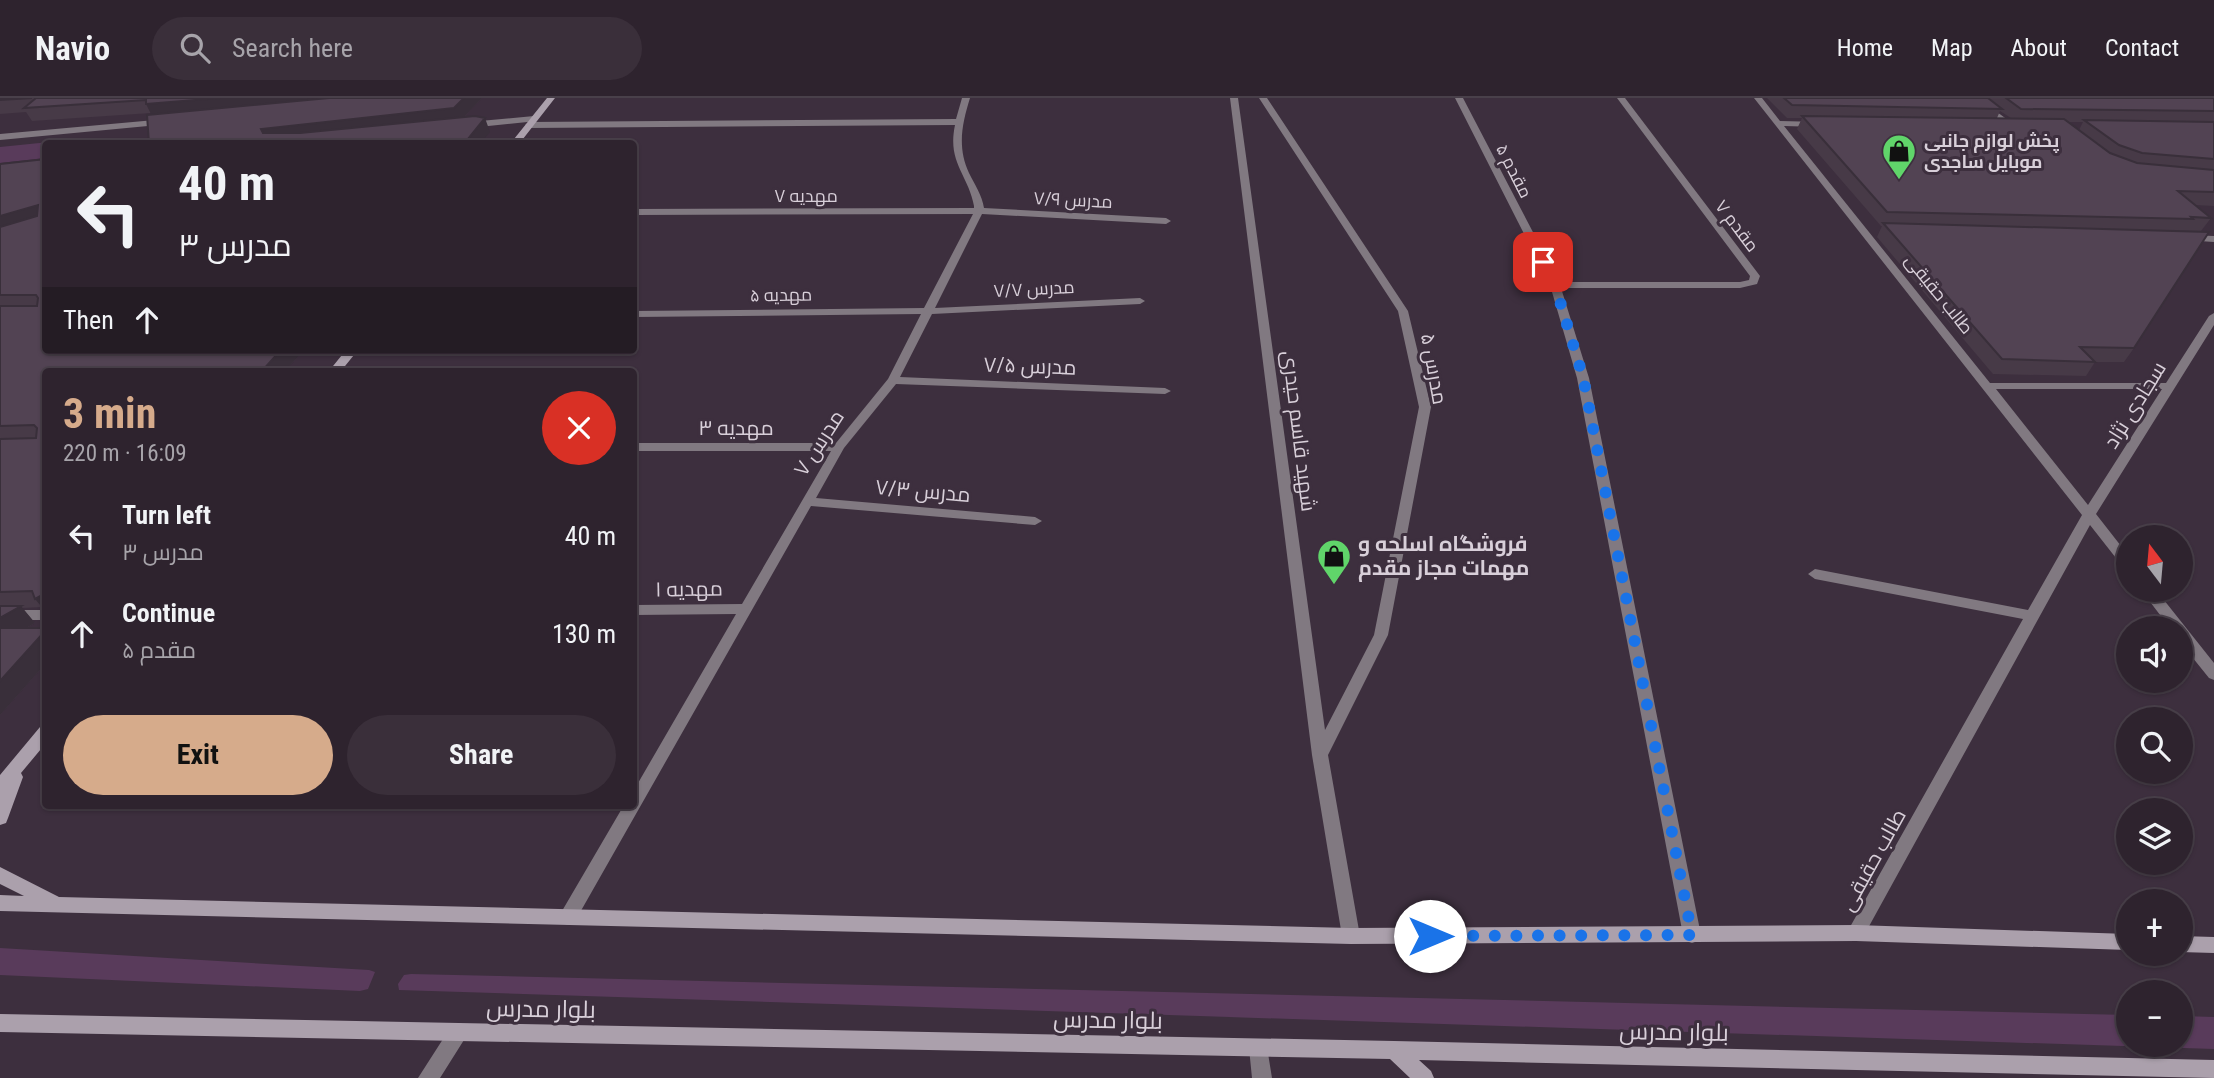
<!DOCTYPE html>
<meta charset="utf-8">
<style>
body{margin:0;font-family:"Roboto Condensed",Cairo,sans-serif;background:#3a2f3a;color:#f1f3f6;height:100vh;display:flex;flex-direction:column;font-size:26px;white-space:nowrap}
*{box-sizing:border-box;margin:0}
p{font-size:23px;color:#a7a4aa}
.icon{flex:none;width:38px;height:38px;fill:none;stroke:currentColor;stroke-width:2;stroke-linecap:round;stroke-linejoin:round}
.map{position:relative;flex:1;overflow:hidden}
.drawer{position:absolute;left:42px;top:270px;width:595px;height:441px;display:flex;flex-direction:column;background:#2e232e;border-radius:7px;box-shadow:0 2px 5px #0004,0 0 0 2px #49404a}
.drawer>*{flex:none}
.guide{position:absolute;left:42px;top:42px;width:595px;height:214px;border-radius:7px;box-shadow:0 2px 5px #0004,0 0 0 2px #49404a;background:#2e232e;color:#f1f3f6;overflow:hidden}
.needle{width:46px;rotate:344deg}
.tools{position:absolute;left:2116px;top:427px;display:grid;gap:14px}
.tools a{display:grid;place-items:center;width:77px;height:77px;border-radius:50%;background:#2e232e;box-shadow:0 2px 5px #0004,0 0 0 2px #49404a;font-size:35px}
.pin{position:absolute;display:grid;place-items:center;width:60px;height:60px;color:#fff;margin:-30px;border-radius:14px;box-shadow:0 4px 10px #0006}
.me{position:absolute;width:77px;margin:-38px;rotate:90deg;stroke-linejoin:round;filter:drop-shadow(0 0 5px #0008)}
.turn{display:flex;align-items:center;gap:24px;height:147px;padding:0 21px;font-size:32px}
.turn .icon{width:91px;height:91px;stroke-width:2.5}
.turn b{display:block;font-size:49px;line-height:60px}
.then{display:flex;align-items:center;height:66px;padding:0 21px;background:#0003;gap:14px;font-size:26px}
.round{display:grid;place-items:center;flex:none;width:74px;height:74px;border-radius:37px;background:#3a2f3a}
.head{display:flex;align-items:center;justify-content:space-between;height:119px;padding:0 21px}
h1{font-size:42px;font-weight:700;line-height:52px;color:#d6ab8b}
.primary-button{display:flex;gap:14px;margin-top:auto;padding:14px 21px}
.primary-button a{flex:1;height:80px;border-radius:42px;background:#d6ab8b;color:#111;font-size:28px;font-weight:700;line-height:80px;text-align:center}
.primary-button a+a{background:#3a2f3a;color:#f1f3f6}
ul{padding:0;list-style:none}
li{display:flex;align-items:center;gap:21px;height:98px;padding:0 21px}
li div{flex:1}
li b{display:block;font-size:26px}
li em{font-style:normal}
header{display:flex;align-items:center;gap:42px;box-sizing:border-box;height:98px;padding:0 35px;background:#2e232e;border-bottom:2px solid #49404a}
header strong{font-size:33px}
nav{display:flex;gap:38px;margin-inline-start:auto;font-size:24px}
.search{width:490px;height:63px;background:#3a2f3a;display:flex;align-items:center;gap:18px;box-sizing:border-box;padding:0 24px;border-radius:38px;color:#a7a4aa;font-size:26px}
.map>svg:first-child{display:block}
.green{fill:#593b5b}
.lines{fill:none;stroke-linecap:round;stroke-linejoin:round}
.street{fill:#817981;fill-rule:evenodd}
.secondary{fill:#aba0ac;fill-rule:evenodd}
.wall{fill:#473a47;fill-rule:evenodd}
.shaded-wall{fill:#392f3a}
.building{fill:#524353;stroke:#392f3a;stroke-width:2}
.route{stroke:#1a73e8;stroke-width:12;stroke-dasharray:0 21.6}
.labels{text-anchor:middle;stroke-width:6;stroke-linejoin:round;paint-order:stroke}
.far-poi-label{font-size:18px;font-weight:bold;fill:#d8cfd9;stroke:#3d2f3e;text-anchor:start}
.far-street-label{font-size:18px;fill:#d8cfd9;stroke:#3d2f3e}
.street-label{font-size:21px;fill:#d8cfd9;stroke:#3d2f3e}
.poi-label{font-size:21px;font-weight:bold;fill:#d8cfd9;stroke:#3d2f3e;text-anchor:start}
.near-street-label{font-size:24px;fill:#d8cfd9;stroke:#3d2f3e}
</style>
<header>
<strong>Navio</strong>
<div class="search"><svg class="icon" aria-label="search" viewBox="0 0 24 24"><circle cx="10" cy="10" r="6"/><path d="M15 15l6 6"/></svg>Search here</div>
<nav><a>Home</a><a>Map</a><a>About</a><a>Contact</a></nav>
</header>
<div class="map">
<svg width="2214" height="980" viewBox="0 0 2214 980">
<rect width="100%" height="100%" fill="#3d2f3e"/>
<!-- green -->
<path class="green" d="M 89,40 L 93,41 L 89,45 L 46,46 L 45,60 L 0,65 L 0,49 Z
M 0,850 L 369,872 L 375,874 L 368,891 L 360,893 L 0,877 Z
M 411,876 L 2128,917 L 2128,947 L 2180,947 L 2181,918 L 2214,919 L 2214,951 L 399,892 L 398,886 L 404,877 Z"/>
<g class="lines">
<!-- street -->
<path class="street" d="M 962,0 L 970,0 C 962,26 957,49 969,75 C 975,87 982,97 984,110 L 1166,120 L 1171,123 L 1166,126 L 982,116 L 935,210 L 1140,200 L 1145,203 L 1140,206 L 932,216 L 900,279 L 1165,290 L 1171,293 L 1165,296 L 896,286 L 844,350 L 816,400 L 1035,419 L 1042,423 L 1035,427 L 811,408 L 574,825 L 568,827 L 562,825 L 559,819 L 562,813 L 624,707 L 634,707 L 634,692 L 736,516 L 634,517 L 634,507 L 742,506 L 831,353 L 634,353 L 634,345 L 836,345 L 888,281 L 921,216 L 634,219 L 634,213 L 924,210 L 973,116 L 634,117 L 634,111 L 974,110 L 974,108 C 968,76 947,65 955,27 L 529,30 L 525,27 L 529,24 L 956,21 Z
M 1230,0 L 1238,0 L 1325,632 L 1374,537 L 1419,309 L 1398,213 L 1259,0 L 1267,0 L 1408,213 L 1431,309 L 1388,537 L 1328,657 L 1360,838 L 1357,844 L 1351,846 L 1345,844 L 1342,838 L 1312,657 Z
M 1455,0 L 1463,0 L 1559,184 L 1740,184 L 1749,182 L 1750,178 L 1617,0 L 1625,0 L 1760,178 L 1757,186 L 1740,190 L 1561,190 L 1589,280 L 1701,837 L 1698,843 L 1692,845 L 1686,843 L 1683,837 L 1577,280 L 1550,187 Z
M 1754,0 L 1762,0 L 1780,23 L 1822,24 L 1823,26 L 1819,29 L 1784,28 L 1990,285 L 2166,285 L 2209,218 L 2214,215 L 2214,227 L 2096,416 L 2128,457 L 2128,471 L 2123,469 L 2090,427 L 1862,841 L 1856,843 L 1850,841 L 1847,835 L 1850,829 L 2023,521 L 1815,481 L 1808,476 L 1815,471 L 2028,512 L 2082,417 ZM 1996,291 L 2162,291 L 2088,407 Z
M 1969,0 L 1978,0 L 2016,28 L 2009,30 Z
M 534,18 L 537,19 L 537,23 L 469,30 L 465,27 L 469,24 Z
M 166,21 L 169,22 L 169,26 L 0,42 L 0,36 Z
M 2187,137 L 2214,138 L 2214,144 L 2184,142 L 2184,138 Z
M 2141,492 L 2156,492 L 2214,565 L 2214,582 L 2209,580 L 2180,544 L 2180,530 L 2170,530 Z
M 0,512 L 46,512 L 46,522 L 0,522 Z
M 459,925 L 466,927 L 469,934 L 440,980 L 418,980 L 452,927 Z
M 1259,941 L 1266,943 L 1272,980 L 1252,980 L 1249,950 L 1252,943 Z"/>
<!-- secondary -->
<path class="secondary" d="M 547,0 L 555,0 L 519,46 L 510,46 Z
M 346,252 L 358,252 L 341,273 L 329,273 Z
M 46,627 L 46,645 L 21,675 L 23,679 L 8,720 L 6,725 L 0,727 L 0,677 L 40,629 Z
M 0,769 L 59,799 L 1351,830 L 1856,827 L 2128,836 L 2128,852 L 1856,843 L 1351,846 L 0,813 L 0,797 L 24,798 L 0,786 Z
M 2180,838 L 2214,839 L 2214,855 L 2180,854 Z
M 0,916 L 1394,943 L 2214,962 L 2214,980 L 1419,962 L 1431,973 L 1434,980 L 1410,980 L 1390,961 L 0,934 Z"/>
</g>
<!-- wall -->
<path class="wall" d="M 0,0 L 482,0 L 464,19 L 490,34 L 152,16 L 151,15 L 32,23 L 26,14 L 0,16 Z
M 1767,0 L 2214,0 L 2214,108 L 2195,107 L 2211,120 L 2201,133 L 2185,133 L 2134,250 L 2124,264 L 2095,264 L 2086,278 L 1993,276 L 1877,139 L 1882,128 L 1881,128 L 1797,31 L 1802,20 L 1787,20 ZM 2000,13 L 2011,20 L 1997,20 ZM 2068,24 L 2083,24 L 2079,32 Z
M 0,66 L 304,252 L 285,273 L 46,273 L 42,509 L 22,510 L 35,525 L 26,530 L 46,530 L 46,565 L 0,617 Z"/>
<!-- shaded-wall -->
<path class="shaded-wall" d="M 220,0 L 337,0 L 153,20 L 146,6 Z
M 464,0 L 482,0 L 460,23 L 268,44 L 261,31 Z
M 485,20 L 490,34 L 480,46 L 464,46 Z
M 38,107 L 46,119 L 0,135 L 0,118 Z
M 281,252 L 304,252 L 285,273 L 262,273 Z
M 46,495 L 46,514 L 35,501 Z
M 21,508 L 35,525 L 0,544 L 0,520 Z
M 46,532 L 46,565 L 0,617 L 0,583 Z"/>
<!-- building -->
<path class="building" d="M 0,0 L 32,0 L 0,2 Z
M 36,0 L 220,0 L 146,6 L 146,2 L 24,10 Z
M 329,0 L 464,0 L 454,10 L 261,31 L 263,35 L 300,35 L 475,18 L 485,20 L 464,46 L 149,46 L 147,17 Z
M 1784,0 L 1988,0 L 2002,11 L 1792,7 Z
M 2006,0 L 2214,0 L 2214,13 L 2021,11 Z
M 1802,18 L 2064,21 L 2110,55 L 2137,65 L 2214,72 L 2214,94 L 2178,93 L 2211,120 L 2191,119 L 2193,121 L 1887,114 Z
M 2084,22 L 2214,24 L 2214,61 L 2142,55 L 2119,47 Z
M 46,61 L 46,252 L 281,252 L 262,273 L 46,273 L 46,495 L 35,501 L 32,493 L 0,494 L 0,341 L 36,340 L 37,330 L 34,327 L 0,328 L 0,208 L 37,208 L 38,200 L 36,197 L 0,197 L 0,129 L 37,118 L 38,107 L 0,118 L 0,66 Z
M 1883,125 L 2209,134 L 2134,250 L 2080,249 L 2095,264 L 2002,261 Z
M 0,508 L 21,508 L 0,520 Z
M 0,530 L 46,530 L 46,532 L 0,583 Z"/>
<g class="lines">
<!-- route -->
<path class="route" d="M 1430,838 L 1692,837 L 1583,279 L 1555,187 L 1543,164"/>
</g>
<!-- icons -->
<defs>
<g id="shop-pin" transform="scale(1.75)"><path d="M0 17L-7.5 6A9.5 9.5 0 1 1 7.5 6Z" fill="#60d56a" stroke="#3d2f3e"/><path d="M-5-2.5h2.3a2.7 3.5 0 0 1 5.4 0H5L5.5 6h-11ZM-1.5-2.5h3a1.5 2.3 0 0 0-3 0Z" fill="#111"/></g>
</defs>
<g fill-rule="evenodd">
<use href="#shop-pin" x="1899" y="53"/>
<use href="#shop-pin" x="1334" y="458"/>
</g>
<g class="labels">
<!-- far-poi labels -->
<g class="far-poi-label">
<text x="1924" y="49">پخش لوازم جانبی<tspan x="1924" dy="21">موبایل ساجدی</tspan></text>
</g>
<!-- far-street labels -->
<g class="far-street-label">
<text transform="translate(1514 73) rotate(63)" y="6">مقدم ۵</text>
<text x="806" y="104">مهدیه ۷</text>
<text transform="translate(1073 102) rotate(3)" y="6">مدرس ۷/۹</text>
<text transform="translate(1737 128) rotate(53)" y="6">مقدم ۷</text>
<text transform="translate(1034 191) rotate(-3)" y="6">مدرس ۷/۷</text>
<text transform="translate(1939 196) rotate(51)" y="6">طالب حقیقی</text>
<text transform="translate(781 197) rotate(-1)" y="6">مهدیه ۵</text>
</g>
<!-- street labels -->
<g class="street-label">
<text transform="translate(1030 268) rotate(2)" y="7">مدرس ۷/۵</text>
<text transform="translate(1434 271) rotate(80)" y="7">مدرس ۵</text>
<text transform="translate(2135 307) rotate(-58)" y="7">سجادی نژاد</text>
<text x="736" y="337">مهدیه ۳</text>
<text transform="translate(1299 333) rotate(83)" y="7">شهید قاسم حیدری</text>
<text transform="translate(819 345) rotate(-57)" y="7">مدرس ۷</text>
<text transform="translate(923 393) rotate(5)" y="7">مدرس ۷/۳</text>
<text transform="translate(689 491) rotate(-1)" y="7">مهدیه ۱</text>
<text transform="translate(1873 762) rotate(-61)" y="7">طالب حقیقی</text>
</g>
<!-- poi labels -->
<g class="poi-label">
<text x="1358" y="453">فروشگاه اسلحه و<tspan x="1358" dy="24">مهمات مجاز مقدم</tspan></text>
</g>
<!-- near-street labels -->
<g class="near-street-label">
<text transform="translate(541 911) rotate(1)" y="8">بلوار مدرس</text>
<text transform="translate(1108 922) rotate(1)" y="8">بلوار مدرس</text>
<text transform="translate(1674 934) rotate(1)" y="8">بلوار مدرس</text>
</g>
</g>
</svg>
<div class="tools">
<a><svg class="needle" viewBox="-14 -14 28 28"><path d="M0-13l5 13h-10z" fill="#e53935"/><path d="M0 13l5-13h-10z" fill="#a7a4aa"/></svg></a>
<a><svg class="icon" aria-label="sound" viewBox="0 0 24 24"><path d="M4 9h4l5-4v14l-5-4H4zM17 9q2 3 0 6"/></svg></a>
<a><svg class="icon" aria-label="search" viewBox="0 0 24 24"><circle cx="10" cy="10" r="6"/><path d="M15 15l6 6"/></svg></a>
<a><svg class="icon" aria-label="layers" viewBox="0 0 24 24"><path d="M12 4l9 5-9 5-9-5zM3 14l9 5 9-5"/></svg></a>
<a>+</a>
<a>−</a>
</div>
<div class="pin" style="left:1543px;top:164px;background:#d93025"><svg class="icon" aria-label="arrive" viewBox="0 0 24 24"><path d="M6 21V4h12l-3 4 3 4H6"/></svg></div>
<svg class="me" style="left:1430px;top:838px" viewBox="-20 -20 40 40"><circle r="19" fill="#fff"/><path d="M0-13L10 11 0 6-10 11z" fill="#1a73e8"/></svg>
<div class="guide">
<div class="turn"><svg class="icon" aria-label="left" viewBox="0 0 24 24"><path d="M17 20v-9H6M10 6l-5 5 5 5"/></svg><div><b>40 m</b>مدرس ۳</div></div>
<div class="then">Then<svg class="icon" aria-label="ahead" viewBox="0 0 24 24"><path d="M12 20V5M6 11l6-6 6 6"/></svg></div>
</div>
<section class="drawer">
<div class="head"><div><h1>3 min</h1><p>220 m · 16:09</p></div><a class="round" style="background:#d93025;color:#fff"><svg class="icon" aria-label="close" viewBox="0 0 24 24"><path d="M6 6l12 12M18 6L6 18"/></svg></a></div>
<ul>
<li><svg class="icon" aria-label="left" viewBox="0 0 24 24"><path d="M17 20v-9H6M10 6l-5 5 5 5"/></svg><div><b>Turn left</b><p>مدرس ۳</p></div><em>40 m</em></li>
<li><svg class="icon" aria-label="ahead" viewBox="0 0 24 24"><path d="M12 20V5M6 11l6-6 6 6"/></svg><div><b>Continue</b><p>مقدم ۵</p></div><em>130 m</em></li>
</ul>
<div class="primary-button"><a>Exit</a><a>Share</a></div>
</section>
</div>
